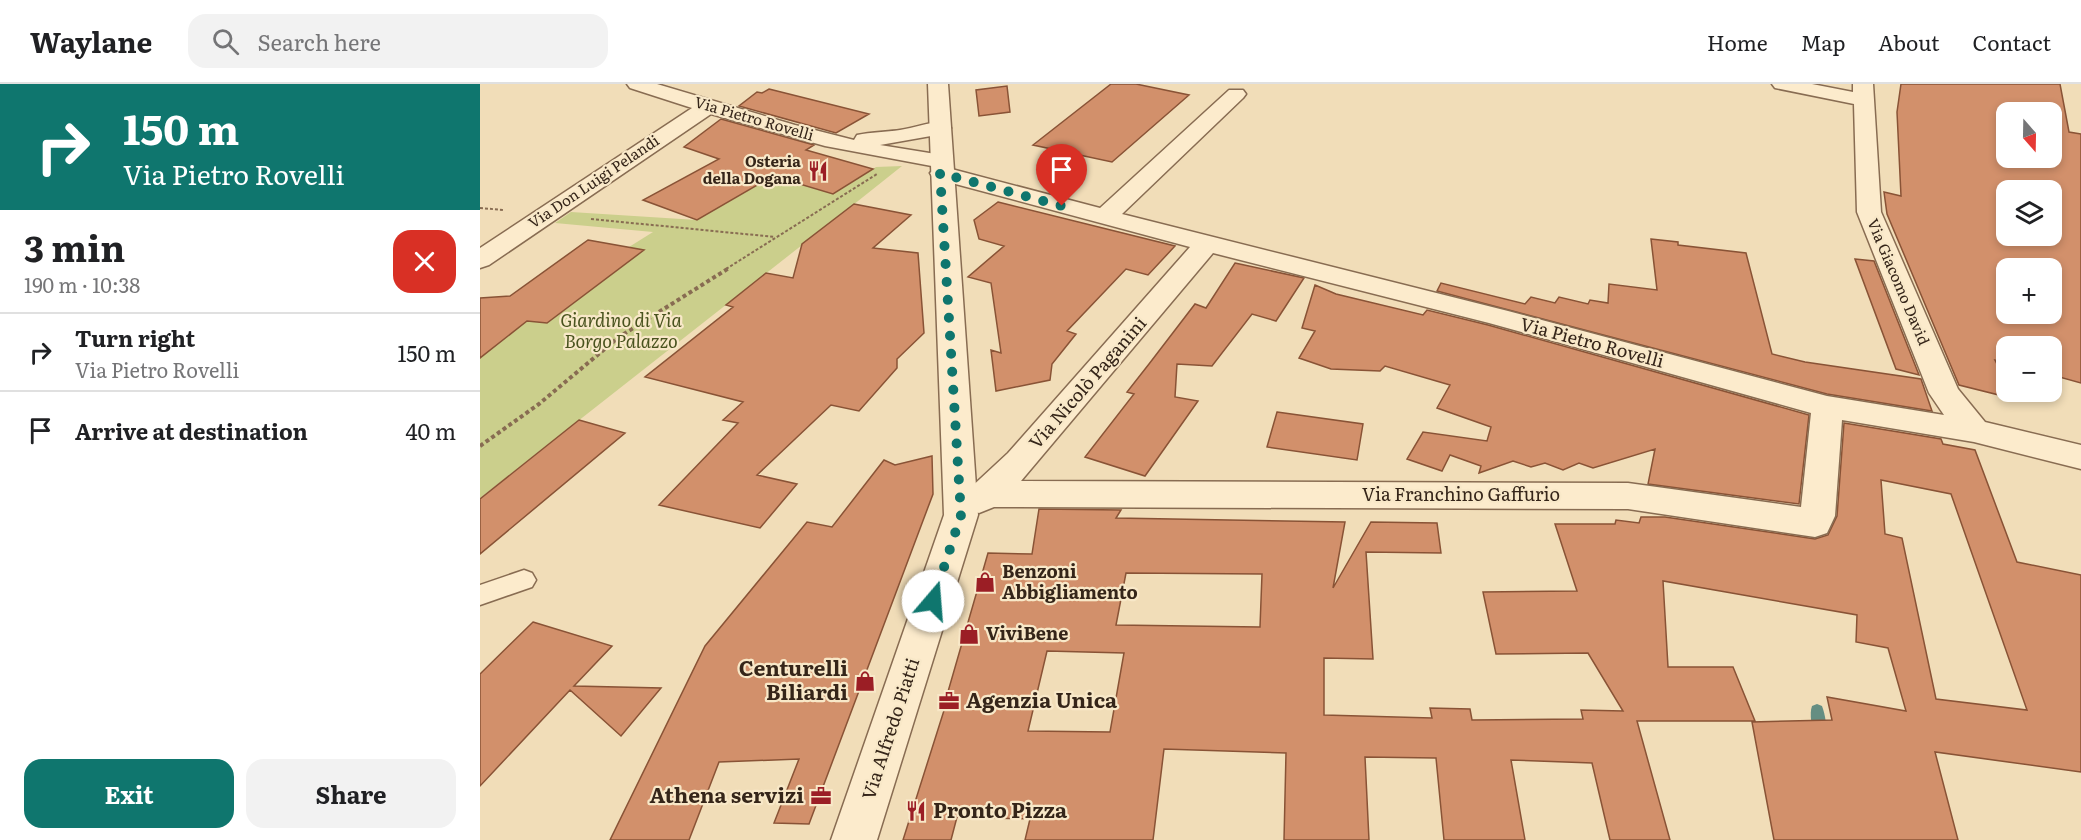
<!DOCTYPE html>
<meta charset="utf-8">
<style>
body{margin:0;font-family:Literata,serif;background:#f2f2f2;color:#202124;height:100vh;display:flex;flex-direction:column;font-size:22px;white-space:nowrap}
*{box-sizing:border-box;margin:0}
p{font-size:20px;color:#757577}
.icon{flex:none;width:33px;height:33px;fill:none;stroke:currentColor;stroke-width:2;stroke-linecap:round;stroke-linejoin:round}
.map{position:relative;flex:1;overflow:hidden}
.side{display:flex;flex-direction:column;background:#fff;width:480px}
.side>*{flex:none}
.banner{background:#0f766e;color:#fff;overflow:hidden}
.needle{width:39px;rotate:160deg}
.controls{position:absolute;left:1516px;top:18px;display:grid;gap:12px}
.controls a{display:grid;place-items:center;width:66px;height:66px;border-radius:12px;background:#fff;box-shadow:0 3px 9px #0003;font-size:30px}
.pin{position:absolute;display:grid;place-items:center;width:51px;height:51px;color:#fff;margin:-62px -26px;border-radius:50% 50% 50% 0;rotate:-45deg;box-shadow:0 0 6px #0007}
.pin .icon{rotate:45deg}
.me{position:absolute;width:66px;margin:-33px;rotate:18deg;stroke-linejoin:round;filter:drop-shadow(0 0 4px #0008)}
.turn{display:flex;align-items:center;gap:21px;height:126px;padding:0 24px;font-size:27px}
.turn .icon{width:78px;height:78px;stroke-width:2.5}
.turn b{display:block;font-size:42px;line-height:51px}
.round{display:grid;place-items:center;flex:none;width:63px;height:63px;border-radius:18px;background:#f2f2f2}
.overview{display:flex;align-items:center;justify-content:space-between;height:102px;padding:0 24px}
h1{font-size:36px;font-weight:700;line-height:45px}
.cta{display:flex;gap:12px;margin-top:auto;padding:12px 24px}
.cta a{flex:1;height:69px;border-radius:18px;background:#0f766e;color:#fff;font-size:24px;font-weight:700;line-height:69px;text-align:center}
.cta a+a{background:#f2f2f2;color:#202124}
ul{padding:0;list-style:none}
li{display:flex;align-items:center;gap:18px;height:78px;padding:0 24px;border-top:2px solid #e0e0e0}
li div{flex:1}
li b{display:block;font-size:22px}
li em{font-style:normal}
header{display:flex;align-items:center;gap:36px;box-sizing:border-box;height:84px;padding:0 30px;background:#fff;border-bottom:2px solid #e0e0e0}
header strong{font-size:28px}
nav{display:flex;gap:33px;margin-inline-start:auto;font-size:21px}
.search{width:420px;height:54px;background:#f2f2f2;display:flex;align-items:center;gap:15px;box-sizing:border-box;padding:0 21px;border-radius:18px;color:#757577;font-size:22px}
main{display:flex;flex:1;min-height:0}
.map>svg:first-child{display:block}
.green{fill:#cbcf8c}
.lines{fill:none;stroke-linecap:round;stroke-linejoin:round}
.stream{fill:#658e82;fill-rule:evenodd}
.building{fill:#d2906b;stroke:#895336;stroke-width:1.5;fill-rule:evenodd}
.service-casing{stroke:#886c52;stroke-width:3}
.minor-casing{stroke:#886c52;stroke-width:3}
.tertiary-casing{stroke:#886c52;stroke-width:3}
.path-far1{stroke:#886c52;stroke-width:2;stroke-dasharray:3 2;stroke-linecap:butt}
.path{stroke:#886c52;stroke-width:4;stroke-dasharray:4 3;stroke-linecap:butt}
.service{fill:#fcebcc;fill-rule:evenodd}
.minor{fill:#fcebcc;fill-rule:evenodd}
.tertiary{fill:#fcebcc;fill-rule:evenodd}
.route{stroke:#0f766e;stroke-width:10;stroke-dasharray:0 18}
.labels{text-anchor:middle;stroke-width:4.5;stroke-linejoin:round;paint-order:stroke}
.far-street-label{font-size:15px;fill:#352519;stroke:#f8e8c8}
.far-poi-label{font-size:15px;font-weight:bold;fill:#352519;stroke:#f8e8c8;text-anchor:end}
.park-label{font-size:18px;font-style:italic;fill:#49531e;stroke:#f8e8c8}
.street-label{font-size:18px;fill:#352519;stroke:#f8e8c8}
.poi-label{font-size:18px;font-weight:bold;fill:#352519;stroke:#f8e8c8;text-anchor:start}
.near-poi-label{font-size:21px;font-weight:bold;fill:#352519;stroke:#f8e8c8;text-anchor:end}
</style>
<header>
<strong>Waylane</strong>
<div class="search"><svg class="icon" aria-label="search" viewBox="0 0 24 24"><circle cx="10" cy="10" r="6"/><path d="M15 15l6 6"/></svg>Search here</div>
<nav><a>Home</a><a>Map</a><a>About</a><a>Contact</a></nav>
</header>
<main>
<section class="side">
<div class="banner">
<div class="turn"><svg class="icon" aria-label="right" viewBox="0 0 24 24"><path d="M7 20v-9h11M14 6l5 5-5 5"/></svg><div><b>150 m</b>Via Pietro Rovelli</div></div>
</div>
<div class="overview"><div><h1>3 min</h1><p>190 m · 10:38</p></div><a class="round" style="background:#d93025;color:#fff"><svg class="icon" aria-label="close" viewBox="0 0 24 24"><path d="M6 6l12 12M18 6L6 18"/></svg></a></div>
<ul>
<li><svg class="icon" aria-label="right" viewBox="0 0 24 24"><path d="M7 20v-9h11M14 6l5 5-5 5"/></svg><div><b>Turn right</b><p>Via Pietro Rovelli</p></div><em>150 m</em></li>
<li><svg class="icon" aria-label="arrive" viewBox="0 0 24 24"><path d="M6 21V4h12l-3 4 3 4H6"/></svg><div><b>Arrive at destination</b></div><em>40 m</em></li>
</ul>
<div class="cta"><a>Exit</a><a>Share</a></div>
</section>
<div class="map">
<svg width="1601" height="756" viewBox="0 0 1601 756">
<rect width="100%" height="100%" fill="#f1ddb8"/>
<!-- green -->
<path class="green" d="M 422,82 L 373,121 L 0,414 L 0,274 L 47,237 L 67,239 L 161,168 L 149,163 L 173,148 L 75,139 L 91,128 L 217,136 L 293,92 L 299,91 L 354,110 L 396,83 Z"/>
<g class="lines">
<!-- stream -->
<path class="stream" d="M 1337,620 L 1342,622 C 1345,630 1348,645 1345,654 L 1340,655 L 1335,654 C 1332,645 1329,630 1332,622 Z"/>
</g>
<!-- building -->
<path class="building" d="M 631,0 L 656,0 L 709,11 L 632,78 L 553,61 Z
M 1421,0 L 1580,0 L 1589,48 L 1601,50 L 1601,299 L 1572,291 L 1572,262 L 1527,262 L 1527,279 L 1515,276 L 1527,300 L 1527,308 L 1531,308 L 1535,315 L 1479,301 L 1407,130 L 1404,108 L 1421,112 L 1417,28 ZM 1527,28 L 1572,28 L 1572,74 L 1527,74 ZM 1527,106 L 1572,106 L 1572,152 L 1527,152 ZM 1527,184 L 1572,184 L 1572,230 L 1527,230 Z
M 527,2 L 530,28 L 499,32 L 496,6 Z
M 289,5 L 389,30 L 356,49 L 259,22 L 277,8 L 282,9 Z
M 241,35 L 334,61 L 326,66 L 393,85 L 353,110 L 293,92 L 217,136 L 163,116 L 239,75 L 204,63 Z
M 518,118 L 695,162 L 668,191 L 646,185 L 587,247 L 596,250 L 572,280 L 570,296 L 516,307 L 511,266 L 521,269 L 511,199 L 488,193 L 524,162 L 499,155 L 494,136 Z
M 374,120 L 431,131 L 393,164 L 438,169 L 444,249 L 417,275 L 417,284 L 379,327 L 351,321 L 277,391 L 317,400 L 280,444 L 179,421 L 258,339 L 243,336 L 263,318 L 165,293 L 253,223 L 246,221 L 286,189 L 313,194 L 322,160 Z
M 1171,155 L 1198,158 L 1198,161 L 1266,169 L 1292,270 L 1325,278 L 1441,295 L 1452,327 L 1347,310 L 957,207 L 961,199 L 1045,220 L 1051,213 L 1075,219 L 1079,213 L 1108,220 L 1110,216 L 1128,219 L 1129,200 L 1177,206 Z
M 108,156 L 164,166 L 67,239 L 47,237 L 0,274 L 0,214 L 30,212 Z
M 1375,175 L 1394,177 L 1439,291 L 1416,285 Z
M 755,179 L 824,194 L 796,237 L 772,230 L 732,282 L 697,280 L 695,313 L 718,317 L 665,392 L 605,373 L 654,310 L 647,308 L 669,280 L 715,220 L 726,224 Z
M 835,201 L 856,210 L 943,231 L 947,226 L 1008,241 L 1329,331 L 1319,420 L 1168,400 L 1175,365 L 1113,384 L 1099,379 L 1083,386 L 1065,379 L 1051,383 L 1033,377 L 999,389 L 1001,382 L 970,371 L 962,387 L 927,375 L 943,348 L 1007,357 L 1011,343 L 957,324 L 970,301 L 905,282 L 900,287 L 851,285 L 819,274 L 835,247 L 822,244 Z
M 797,328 L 883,340 L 877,376 L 787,363 Z
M 99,336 L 145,349 L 0,470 L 0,415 Z
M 1364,339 L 1461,355 L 1463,360 L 1495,366 L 1537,478 L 1601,491 L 1601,688 L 1455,668 L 1478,756 L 1294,756 L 1272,638 L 1352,636 L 1347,613 L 1426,627 L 1408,564 L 1376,558 L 1377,531 L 1183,497 L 1188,583 L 1253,583 L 1275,637 L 1157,637 L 1190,756 L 1130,756 L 1112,679 L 1031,676 L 1045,756 L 964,756 L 956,674 L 885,673 L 889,756 L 804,756 L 806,669 L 684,665 L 673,756 L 545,756 L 550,735 L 477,733 L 471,756 L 423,756 L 467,617 L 465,618 L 508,469 L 552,470 L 559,425 L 641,426 L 636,434 L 865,438 L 853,504 L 891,438 L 957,439 L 961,469 L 886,468 L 893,575 L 844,574 L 844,631 L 952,634 L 950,624 L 990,625 L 992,636 L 1103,635 L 1101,626 L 1143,627 L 1108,569 L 1016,570 L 1003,508 L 1097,507 L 1075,440 L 1135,440 L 1136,436 L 1159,439 L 1161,433 L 1185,433 L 1335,455 L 1348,451 L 1357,432 ZM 1401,396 L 1471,410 L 1547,626 L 1456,615 L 1422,454 L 1405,450 ZM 646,489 L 782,490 L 780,543 L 636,541 ZM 567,567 L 644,569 L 630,648 L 548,647 Z
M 452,372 L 453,410 L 329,740 L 294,739 L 319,675 L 239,678 L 209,756 L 130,756 L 225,562 L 327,438 L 352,443 L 404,376 L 415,381 Z
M 53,538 L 132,562 L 94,602 L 181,604 L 141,652 L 90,606 L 0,702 L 0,590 Z"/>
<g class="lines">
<!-- service casing -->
<g class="service-casing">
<path id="service" d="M 44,486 L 52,489 L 56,496 L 52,503 L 0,521 L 0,501 Z"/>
</g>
<!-- minor casing -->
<g class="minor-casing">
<path id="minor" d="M 147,0 L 177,0 L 315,41 L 374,56 L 377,51 C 391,48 406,48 420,46 C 436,44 452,36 468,39 L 471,44 L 468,49 L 400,61 L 468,72 L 471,77 L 464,83 L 620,124 L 749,6 L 763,6 L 766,10 L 763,14 L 642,130 L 1028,227 L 1347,312 L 1464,331 L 1449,309 L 1377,128 L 1374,20 L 1295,4 L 1292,0 L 1332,0 L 1373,8 L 1373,0 L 1393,0 L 1401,128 L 1478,305 L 1505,338 L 1601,361 L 1601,385 L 1494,358 L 1362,336 L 1355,432 L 1347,449 L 1335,453 L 1148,425 L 514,423 L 499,429 L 487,425 L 482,416 L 487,407 L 528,369 L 710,163 L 453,94 L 450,89 L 457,83 L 345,62 L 231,30 L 9,181 L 0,184 L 0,164 L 212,24 L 150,4 ZM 733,169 L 1009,239 L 1331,329 L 1321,423 L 1148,399 L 541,397 Z"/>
</g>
<!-- tertiary casing -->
<g class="tertiary-casing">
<path id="tertiary" d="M 448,0 L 468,0 L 498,431 L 397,756 L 351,756 L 464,431 Z"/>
</g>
<!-- path-far1 -->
<path class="path-far1" d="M 0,124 L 23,126
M 111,135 L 295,153
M 246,185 L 397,90"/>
<!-- path -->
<path class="path" d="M 0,362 L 59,320 L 139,253 L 249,184"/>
<!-- service -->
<use href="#service" class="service"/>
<!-- minor -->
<use href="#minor" class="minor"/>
<!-- tertiary -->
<use href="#tertiary" class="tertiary"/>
</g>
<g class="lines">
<!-- route -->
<path class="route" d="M 453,517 L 481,431 L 460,89 L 582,122"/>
</g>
<!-- icons -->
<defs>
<g id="restaurant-bare" transform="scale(1.62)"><path d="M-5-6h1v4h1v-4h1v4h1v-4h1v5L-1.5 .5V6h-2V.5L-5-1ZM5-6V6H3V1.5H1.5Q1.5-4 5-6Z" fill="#9b1e25" stroke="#f8e8c8" stroke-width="2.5" paint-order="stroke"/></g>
<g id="shop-bare" transform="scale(1.62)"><path d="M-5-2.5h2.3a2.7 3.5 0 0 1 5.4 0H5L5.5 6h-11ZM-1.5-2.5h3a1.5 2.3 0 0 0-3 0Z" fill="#9b1e25" stroke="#f8e8c8" stroke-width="2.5" paint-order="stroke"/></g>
<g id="office-bare" transform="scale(1.62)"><path d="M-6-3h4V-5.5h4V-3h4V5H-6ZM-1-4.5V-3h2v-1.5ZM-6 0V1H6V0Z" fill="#9b1e25" stroke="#f8e8c8" stroke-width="2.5" paint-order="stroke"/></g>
</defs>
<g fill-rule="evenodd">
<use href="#restaurant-bare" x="338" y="87"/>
<use href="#shop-bare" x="505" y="498"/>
<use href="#shop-bare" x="489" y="550"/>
<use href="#shop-bare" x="385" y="597"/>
<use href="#office-bare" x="469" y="617"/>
<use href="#office-bare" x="341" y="712"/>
<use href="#restaurant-bare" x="436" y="727"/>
</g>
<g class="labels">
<!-- far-street labels -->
<g class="far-street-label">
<text transform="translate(274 35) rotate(16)" y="5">Via Pietro Rovelli</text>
<text transform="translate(114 98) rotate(-34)" y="5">Via Don Luigi Pelandi</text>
<text transform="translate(1418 198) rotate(67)" y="5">Via Giacomo David</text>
</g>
<!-- far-poi labels -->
<g class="far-poi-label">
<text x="321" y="83">Osteria<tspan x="321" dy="17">della Dogana</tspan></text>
</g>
<!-- park labels -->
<g class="park-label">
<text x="141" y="243">Giardino di Via<tspan x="141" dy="21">Borgo Palazzo</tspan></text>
</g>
<!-- street labels -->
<g class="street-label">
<text transform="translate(1112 259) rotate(15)" y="6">Via Pietro Rovelli</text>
<text transform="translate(608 299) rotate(-49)" y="6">Via Nicolò Paganini</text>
<text x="981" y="417">Via Franchino Gaffurio</text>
<text transform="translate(411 645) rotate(-72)" y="6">Via Alfredo Piatti</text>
</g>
<!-- poi labels -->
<g class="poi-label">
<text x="522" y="494">Benzoni<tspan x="522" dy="21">Abbigliamento</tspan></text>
<text x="506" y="556">ViviBene</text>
</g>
<!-- near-poi labels -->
<g class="near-poi-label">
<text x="368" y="592">Centurelli<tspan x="368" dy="24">Biliardi</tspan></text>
<text x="486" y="624" text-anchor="start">Agenzia Unica</text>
<text x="324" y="719">Athena servizi</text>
<text x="453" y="734" text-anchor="start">Pronto Pizza</text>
</g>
</g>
</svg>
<div class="controls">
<a><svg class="needle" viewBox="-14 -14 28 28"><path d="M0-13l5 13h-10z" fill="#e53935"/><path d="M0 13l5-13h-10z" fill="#757577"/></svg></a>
<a><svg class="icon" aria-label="layers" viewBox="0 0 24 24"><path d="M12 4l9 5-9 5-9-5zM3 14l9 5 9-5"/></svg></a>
<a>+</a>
<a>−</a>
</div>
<div class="pin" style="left:582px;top:122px;background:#d93025"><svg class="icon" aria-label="arrive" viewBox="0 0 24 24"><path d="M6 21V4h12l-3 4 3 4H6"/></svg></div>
<svg class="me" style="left:453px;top:517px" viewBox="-20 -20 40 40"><circle r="19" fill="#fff"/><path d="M0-13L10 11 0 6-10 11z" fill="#0f766e"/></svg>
</div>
</main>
